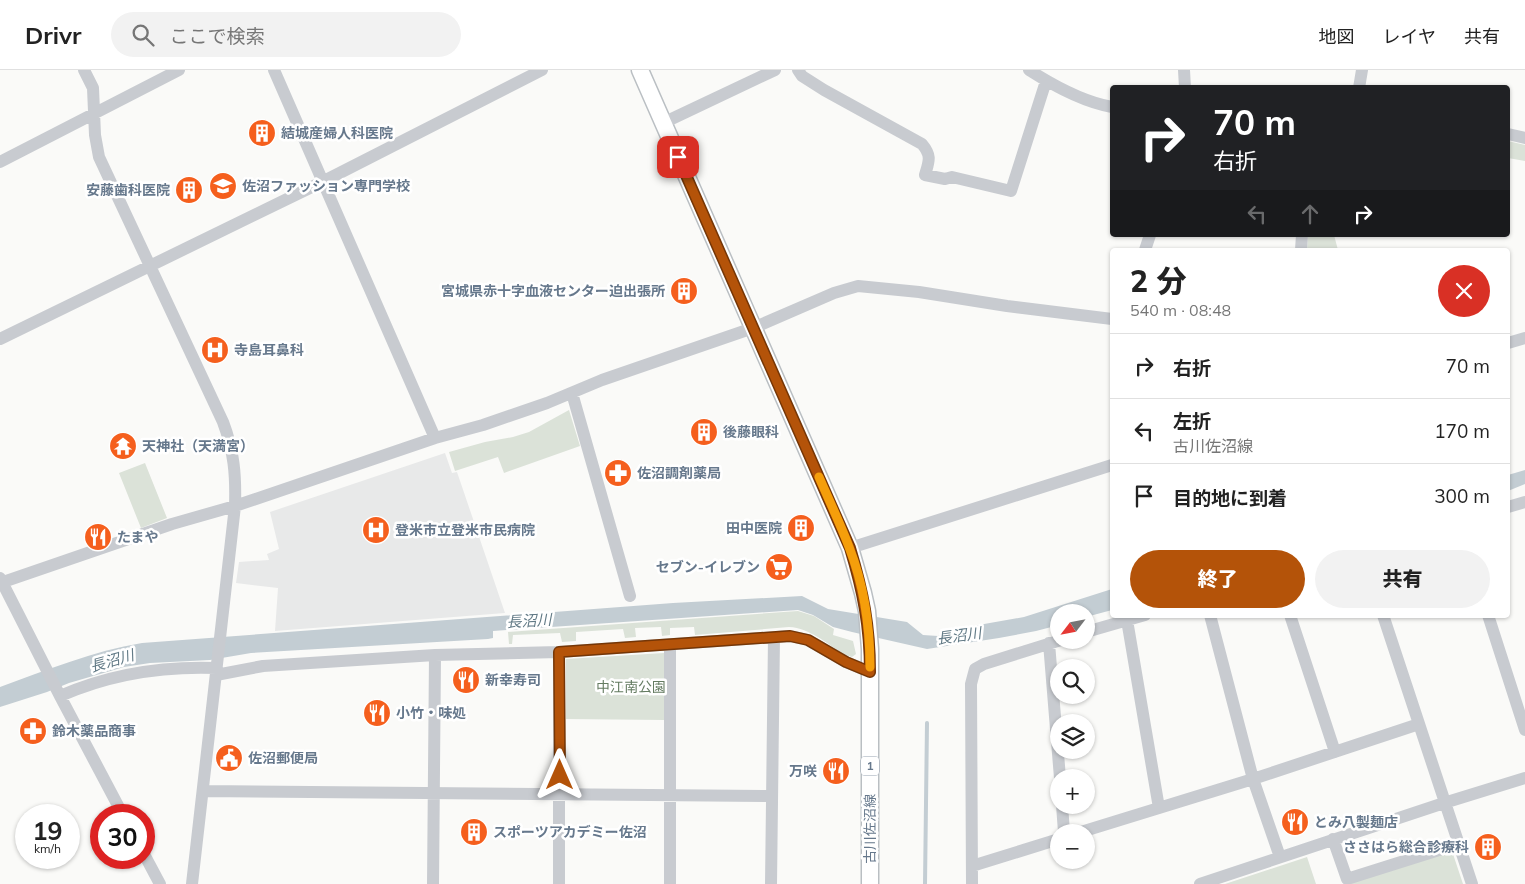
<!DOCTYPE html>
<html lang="ja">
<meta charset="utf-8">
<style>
body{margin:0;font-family:Mulish,"Noto Sans JP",sans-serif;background:#f2f2f2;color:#222;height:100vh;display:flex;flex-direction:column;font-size:19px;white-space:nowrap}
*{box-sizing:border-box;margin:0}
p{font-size:16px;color:#767676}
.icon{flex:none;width:28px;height:28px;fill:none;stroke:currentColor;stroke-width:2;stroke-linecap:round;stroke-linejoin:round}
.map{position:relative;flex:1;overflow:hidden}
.drawer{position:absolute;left:1110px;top:178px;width:400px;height:370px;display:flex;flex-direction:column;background:#fff;border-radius:5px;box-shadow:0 1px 4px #0004}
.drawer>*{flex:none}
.hud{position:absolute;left:1110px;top:15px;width:400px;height:152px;border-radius:5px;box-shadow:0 1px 4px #0004;background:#202124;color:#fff;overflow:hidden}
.needle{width:32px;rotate:238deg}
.controls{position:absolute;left:1050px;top:534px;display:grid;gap:10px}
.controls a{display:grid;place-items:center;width:45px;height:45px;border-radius:50%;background:#fff;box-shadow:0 1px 4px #0004;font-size:25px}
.speed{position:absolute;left:15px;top:734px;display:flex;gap:10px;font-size:25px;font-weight:700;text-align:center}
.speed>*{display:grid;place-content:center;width:65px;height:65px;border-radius:50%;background:#fff;box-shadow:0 1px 4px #0004;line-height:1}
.speed small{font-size:12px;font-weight:400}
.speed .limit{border:8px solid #d22;background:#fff;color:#111}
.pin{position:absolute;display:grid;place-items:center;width:42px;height:42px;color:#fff;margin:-21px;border-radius:10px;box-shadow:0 2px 8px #0006}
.me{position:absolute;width:55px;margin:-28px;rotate:0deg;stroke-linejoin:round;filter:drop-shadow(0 0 4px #0008)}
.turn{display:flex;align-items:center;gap:18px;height:105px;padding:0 20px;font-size:22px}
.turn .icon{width:65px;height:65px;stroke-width:2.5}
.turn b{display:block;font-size:35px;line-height:42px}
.lanes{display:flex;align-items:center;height:48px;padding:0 20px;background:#0003;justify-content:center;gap:25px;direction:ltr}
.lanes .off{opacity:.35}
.round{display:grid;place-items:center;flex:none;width:52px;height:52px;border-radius:26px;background:#f2f2f2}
.overview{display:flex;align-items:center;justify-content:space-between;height:85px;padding:0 20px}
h1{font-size:30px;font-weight:800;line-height:38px}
.button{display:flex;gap:10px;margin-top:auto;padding:10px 20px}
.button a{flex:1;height:58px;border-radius:30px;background:#b45309;color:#fff;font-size:20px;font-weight:800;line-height:58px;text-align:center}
.button a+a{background:#f2f2f2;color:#222}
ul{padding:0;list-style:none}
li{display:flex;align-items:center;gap:15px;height:65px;padding:0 20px;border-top:1px solid #e0e0e0}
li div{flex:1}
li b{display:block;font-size:19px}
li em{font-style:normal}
header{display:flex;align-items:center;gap:30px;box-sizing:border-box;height:70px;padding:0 25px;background:#fff;border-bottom:1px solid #e0e0e0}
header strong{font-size:24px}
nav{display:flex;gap:28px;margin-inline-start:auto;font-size:18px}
.search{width:350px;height:45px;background:#f2f2f2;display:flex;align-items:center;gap:12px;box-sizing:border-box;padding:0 18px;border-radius:28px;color:#767676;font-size:19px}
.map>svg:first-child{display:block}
.built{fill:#e8e9e9}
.green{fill:#dbe2d8}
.water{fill:#c3cdd3}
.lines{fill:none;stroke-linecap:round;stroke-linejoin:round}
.stream{stroke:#c3cdd3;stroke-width:4}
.major-casing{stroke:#babfc3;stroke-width:19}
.minor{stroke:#c8cbd0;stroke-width:12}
.major{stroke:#fff;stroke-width:16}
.route-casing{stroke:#753606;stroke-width:12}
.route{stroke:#b45309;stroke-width:9}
.slow{stroke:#f59e0b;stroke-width:9}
.labels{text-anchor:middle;stroke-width:5;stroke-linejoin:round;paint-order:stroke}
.shield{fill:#fff;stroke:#94a0ae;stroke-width:1}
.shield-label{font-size:12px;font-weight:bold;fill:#66788c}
.poi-label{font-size:14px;font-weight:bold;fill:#66788c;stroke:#fff;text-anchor:start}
.park-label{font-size:14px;fill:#657c62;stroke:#fff}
.street-label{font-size:14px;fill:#66788c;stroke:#fff}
.water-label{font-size:15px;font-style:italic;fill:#627a86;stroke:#fff}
</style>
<header>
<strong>Drivr</strong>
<div class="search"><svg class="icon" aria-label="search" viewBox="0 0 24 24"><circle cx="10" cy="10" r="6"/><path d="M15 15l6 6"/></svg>ここで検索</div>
<nav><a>地図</a><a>レイヤ</a><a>共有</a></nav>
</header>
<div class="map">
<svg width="1525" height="814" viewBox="0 0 1525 814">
<rect width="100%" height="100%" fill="#fafaf8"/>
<!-- built -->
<path class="built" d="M 445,383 L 452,403 L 457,402 L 505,543 L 275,561 L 278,518 L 236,513 L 239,492 L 269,490 L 267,484 L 279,479 L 270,442 Z"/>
<!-- green -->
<path class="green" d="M 1508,71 L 1525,75 L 1525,91 L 1508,88 Z
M 1308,165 L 1334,165 L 1338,180 L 1307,180 Z
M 569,340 L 580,376 L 504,403 L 498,387 L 455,401 L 449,382 L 485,372 L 513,367 L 529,362 Z
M 145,393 L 167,448 L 141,458 L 119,403 Z
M 798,541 L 814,546 L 834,559 L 833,565 L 853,571 L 856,584 L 852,587 L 845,585 C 827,574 810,558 789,557 L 695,565 L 694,557 L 670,558 L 670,565 L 662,566 L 661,557 L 635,558 L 636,567 L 625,568 L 623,559 L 576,562 L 576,571 L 562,572 L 560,563 L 513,565 L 512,574 L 509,574 L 508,562 Z
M 664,583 L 664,650 L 566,649 L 566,589 Z
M 1448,781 L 1453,784 L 1463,814 L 1345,814 Z
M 1307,787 L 1316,814 L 1225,814 Z"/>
<!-- water -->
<path class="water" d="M 1525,400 L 1525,414 L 1508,421 L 1508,405 Z
M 1112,519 L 1112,540 L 1086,547 L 1086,542 L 1059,542 L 1059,555 L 1036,561 L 999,568 L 927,579 L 852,562 L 833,557 L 813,545 L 798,540 L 493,561 L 493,568 L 488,569 L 251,583 L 210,590 L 150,593 L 124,597 L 69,613 L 47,622 L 0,637 L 0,617 C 47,600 93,581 142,573 L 673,533 L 802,526 L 828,539 L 907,552 L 923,565 L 938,566 L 956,559 L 1024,547 Z"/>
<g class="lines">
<!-- stream -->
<path class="stream" d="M 925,814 L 927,653"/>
<!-- major casing -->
<g class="major-casing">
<path id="major" d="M 640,0 L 850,478 L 863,523 L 867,541 L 870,579 L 870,814"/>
</g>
<!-- minor -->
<path class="minor" d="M 84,0 L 93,18 L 95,65 L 99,87 L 223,352 C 234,381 236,405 235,436 L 192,814
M 274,0 L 435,368
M 798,0 L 802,6 L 824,20 L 922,74 C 932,86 929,91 925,105 L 945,109 L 952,107 L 1011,121 L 1046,11
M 1029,0 C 1054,16 1083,32 1112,37
M 1184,0 L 1185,18
M 1359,18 L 1362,0
M 663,53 L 775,0
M 1508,64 L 1525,68
M 0,92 L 179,0
M 1145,180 L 1150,165
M 1301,180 L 1302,165
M 0,269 L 322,112 L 542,0
M 1508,273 L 1525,268
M 572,323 L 630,526
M 1508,437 L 1525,432
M 850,478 L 1112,395
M 0,508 L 60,626 L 123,745
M 0,513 L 172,454 L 235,436 L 435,368 L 483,355 L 547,333 L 602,310 L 753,258 L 834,223 L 858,216 L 919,222 L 1007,236 L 1112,249
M 1210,545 L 1253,709 L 1280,787
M 1290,545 L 1335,682
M 1383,545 L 1472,814
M 1488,545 L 1525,660
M 1127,550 L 1159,738
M 1086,562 L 1145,545
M 1049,573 L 1060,708
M 670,575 L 670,814
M 216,605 L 263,596 L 435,585 L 559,582 L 790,566 L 808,570 L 846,592 L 870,602
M 60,626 C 110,604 164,596 217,598
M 203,721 L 771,726
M 1062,735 L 1064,762
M 1081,762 L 1253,709 L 1419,654
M 1333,769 L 1347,809 L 1458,774
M 144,784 L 160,814
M 972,796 L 1059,769
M 433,814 L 435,585
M 559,814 L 559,582
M 771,814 L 774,567
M 972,814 L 971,614 L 975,599 L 984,594 L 1061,570
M 1200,814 L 1444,733 L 1525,708"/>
<!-- major -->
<use href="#major" class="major"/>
</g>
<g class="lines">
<!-- route casing -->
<g class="route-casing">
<path id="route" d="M 560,705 L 559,582 L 790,566 L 808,570 L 846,592 L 870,602 C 870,556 863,521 850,478 L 678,87"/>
</g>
<!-- route -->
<use href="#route" class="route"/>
<!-- slow -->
<path class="slow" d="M 819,407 C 829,430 840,453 849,477 C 864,515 870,556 870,597"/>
</g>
<!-- icons -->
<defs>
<g id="building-disc" transform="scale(1.4375)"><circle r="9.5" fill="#f55f1d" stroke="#fff"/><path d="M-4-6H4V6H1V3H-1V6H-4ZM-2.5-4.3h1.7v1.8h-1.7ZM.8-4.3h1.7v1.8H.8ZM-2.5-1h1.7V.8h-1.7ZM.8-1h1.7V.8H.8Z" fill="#fff"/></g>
<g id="school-disc" transform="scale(1.4375)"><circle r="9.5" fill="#f55f1d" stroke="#fff"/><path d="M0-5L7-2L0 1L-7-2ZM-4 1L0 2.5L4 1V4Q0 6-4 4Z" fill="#fff"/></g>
<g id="hospital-disc" transform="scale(1.4375)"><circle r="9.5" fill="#f55f1d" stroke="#fff"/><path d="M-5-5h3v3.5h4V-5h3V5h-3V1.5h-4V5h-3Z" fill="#fff"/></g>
<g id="temple-disc" transform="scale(1.4375)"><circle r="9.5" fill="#f55f1d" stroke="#fff"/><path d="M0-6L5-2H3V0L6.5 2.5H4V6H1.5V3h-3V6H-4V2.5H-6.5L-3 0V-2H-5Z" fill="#fff"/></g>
<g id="pharmacy-disc" transform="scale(1.4375)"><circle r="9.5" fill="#f55f1d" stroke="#fff"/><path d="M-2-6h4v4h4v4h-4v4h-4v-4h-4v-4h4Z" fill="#fff"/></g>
<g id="restaurant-disc" transform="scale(1.4375)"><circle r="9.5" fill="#f55f1d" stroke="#fff"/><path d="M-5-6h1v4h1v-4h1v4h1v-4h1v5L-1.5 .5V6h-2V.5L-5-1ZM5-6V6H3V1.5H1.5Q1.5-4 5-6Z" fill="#fff"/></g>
<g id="supermarket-disc" transform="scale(1.4375)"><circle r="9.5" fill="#f55f1d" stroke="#fff"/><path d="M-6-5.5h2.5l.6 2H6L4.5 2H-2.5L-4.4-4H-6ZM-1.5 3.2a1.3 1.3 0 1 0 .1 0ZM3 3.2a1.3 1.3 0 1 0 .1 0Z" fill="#fff"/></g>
<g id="civic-disc" transform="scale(1.4375)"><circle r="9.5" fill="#f55f1d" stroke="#fff"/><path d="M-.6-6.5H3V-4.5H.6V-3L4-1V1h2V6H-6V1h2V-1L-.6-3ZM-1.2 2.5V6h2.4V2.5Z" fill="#fff"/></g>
</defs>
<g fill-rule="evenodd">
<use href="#building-disc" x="262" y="63"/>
<use href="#school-disc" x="223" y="116"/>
<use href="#building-disc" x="189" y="120"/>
<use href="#building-disc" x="684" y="221"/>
<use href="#hospital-disc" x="215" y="280"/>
<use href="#building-disc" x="704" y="362"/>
<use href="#temple-disc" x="123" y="376"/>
<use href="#pharmacy-disc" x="618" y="403"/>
<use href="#building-disc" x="801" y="458"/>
<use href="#hospital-disc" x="376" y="460"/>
<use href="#restaurant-disc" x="98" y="467"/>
<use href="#supermarket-disc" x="779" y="497"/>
<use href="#restaurant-disc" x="466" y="610"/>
<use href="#restaurant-disc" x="377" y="643"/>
<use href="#pharmacy-disc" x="33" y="661"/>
<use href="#civic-disc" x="229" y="688"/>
<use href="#restaurant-disc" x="836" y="701"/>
<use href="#restaurant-disc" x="1295" y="752"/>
<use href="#building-disc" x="474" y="762"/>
<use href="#building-disc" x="1488" y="777"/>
</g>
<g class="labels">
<!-- shield labels -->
<rect class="shield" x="861" y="686.5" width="18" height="19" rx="4"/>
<g class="shield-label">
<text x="870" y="700">1</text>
</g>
<!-- poi labels -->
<g class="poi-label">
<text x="281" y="68">結城産婦人科医院</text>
<text x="242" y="121">佐沼ファッション専門学校</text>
<text x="170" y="125" text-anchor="end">安藤歯科医院</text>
<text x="665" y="226" text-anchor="end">宮城県赤十字血液センター迫出張所</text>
<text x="234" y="285">寺島耳鼻科</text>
<text x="723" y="367">後藤眼科</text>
<text x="142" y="381">天神社（天満宮）</text>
<text x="637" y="408">佐沼調剤薬局</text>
<text x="782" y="463" text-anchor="end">田中医院</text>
<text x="395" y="465">登米市立登米市民病院</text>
<text x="117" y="472">たまや</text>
<text x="760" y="502" text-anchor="end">セブン-イレブン</text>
<text x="485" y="615">新幸寿司</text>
<text x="396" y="648">小竹・味処</text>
<text x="52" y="666">鈴木薬品商事</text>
<text x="248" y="693">佐沼郵便局</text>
<text x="817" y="706" text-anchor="end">万咲</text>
<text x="1314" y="757">とみ八製麺店</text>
<text x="493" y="767">スポーツアカデミー佐沼</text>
<text x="1469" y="782" text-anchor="end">ささはら総合診療科</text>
</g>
<!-- park labels -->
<g class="park-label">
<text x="631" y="622">中江南公園</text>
</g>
<!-- street labels -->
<g class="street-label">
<text transform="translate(870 759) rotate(-90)" y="5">古川佐沼線</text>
</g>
<!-- water labels -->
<g class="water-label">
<text transform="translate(529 551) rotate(-3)" y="5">長沼川</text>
<text transform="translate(959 566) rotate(-8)" y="5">長沼川</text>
<text transform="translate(112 591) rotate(-16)" y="5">長沼川</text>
</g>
</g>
</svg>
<div class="controls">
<a><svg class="needle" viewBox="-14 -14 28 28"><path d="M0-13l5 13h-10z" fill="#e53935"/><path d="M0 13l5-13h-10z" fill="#767676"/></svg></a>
<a><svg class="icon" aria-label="search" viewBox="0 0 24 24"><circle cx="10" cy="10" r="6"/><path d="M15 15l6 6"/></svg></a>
<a><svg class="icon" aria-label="layers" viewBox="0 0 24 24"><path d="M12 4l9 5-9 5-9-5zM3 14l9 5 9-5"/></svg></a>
<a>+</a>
<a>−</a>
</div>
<div class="speed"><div>19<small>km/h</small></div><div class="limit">30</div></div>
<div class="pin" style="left:678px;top:87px;background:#d93025"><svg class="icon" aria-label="arrive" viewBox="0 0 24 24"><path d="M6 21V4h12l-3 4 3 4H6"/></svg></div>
<svg class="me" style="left:560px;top:705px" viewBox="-20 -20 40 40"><path d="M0-17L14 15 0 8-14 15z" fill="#b45309" stroke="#fff" stroke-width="4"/></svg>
<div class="hud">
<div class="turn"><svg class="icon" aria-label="right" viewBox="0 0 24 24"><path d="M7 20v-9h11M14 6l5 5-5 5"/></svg><div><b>70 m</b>右折</div></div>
<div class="lanes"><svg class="icon off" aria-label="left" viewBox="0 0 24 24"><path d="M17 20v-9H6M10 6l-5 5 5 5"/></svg><svg class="icon off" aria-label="ahead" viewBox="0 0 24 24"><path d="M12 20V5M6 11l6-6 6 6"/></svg><svg class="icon" aria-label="right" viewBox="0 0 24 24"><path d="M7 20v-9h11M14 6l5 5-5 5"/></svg></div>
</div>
<section class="drawer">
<div class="overview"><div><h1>2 分</h1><p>540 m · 08:48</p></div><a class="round" style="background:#d93025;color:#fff"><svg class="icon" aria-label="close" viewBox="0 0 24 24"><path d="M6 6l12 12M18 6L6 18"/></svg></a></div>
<ul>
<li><svg class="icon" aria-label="right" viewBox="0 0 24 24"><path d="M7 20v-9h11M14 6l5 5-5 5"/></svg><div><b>右折</b></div><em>70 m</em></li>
<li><svg class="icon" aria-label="left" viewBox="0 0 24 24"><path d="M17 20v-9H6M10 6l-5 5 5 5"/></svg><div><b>左折</b><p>古川佐沼線</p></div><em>170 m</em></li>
<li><svg class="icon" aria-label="arrive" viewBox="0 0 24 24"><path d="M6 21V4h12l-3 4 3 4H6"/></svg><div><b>目的地に到着</b></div><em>300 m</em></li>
</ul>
<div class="button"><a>終了</a><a>共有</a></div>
</section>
</div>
